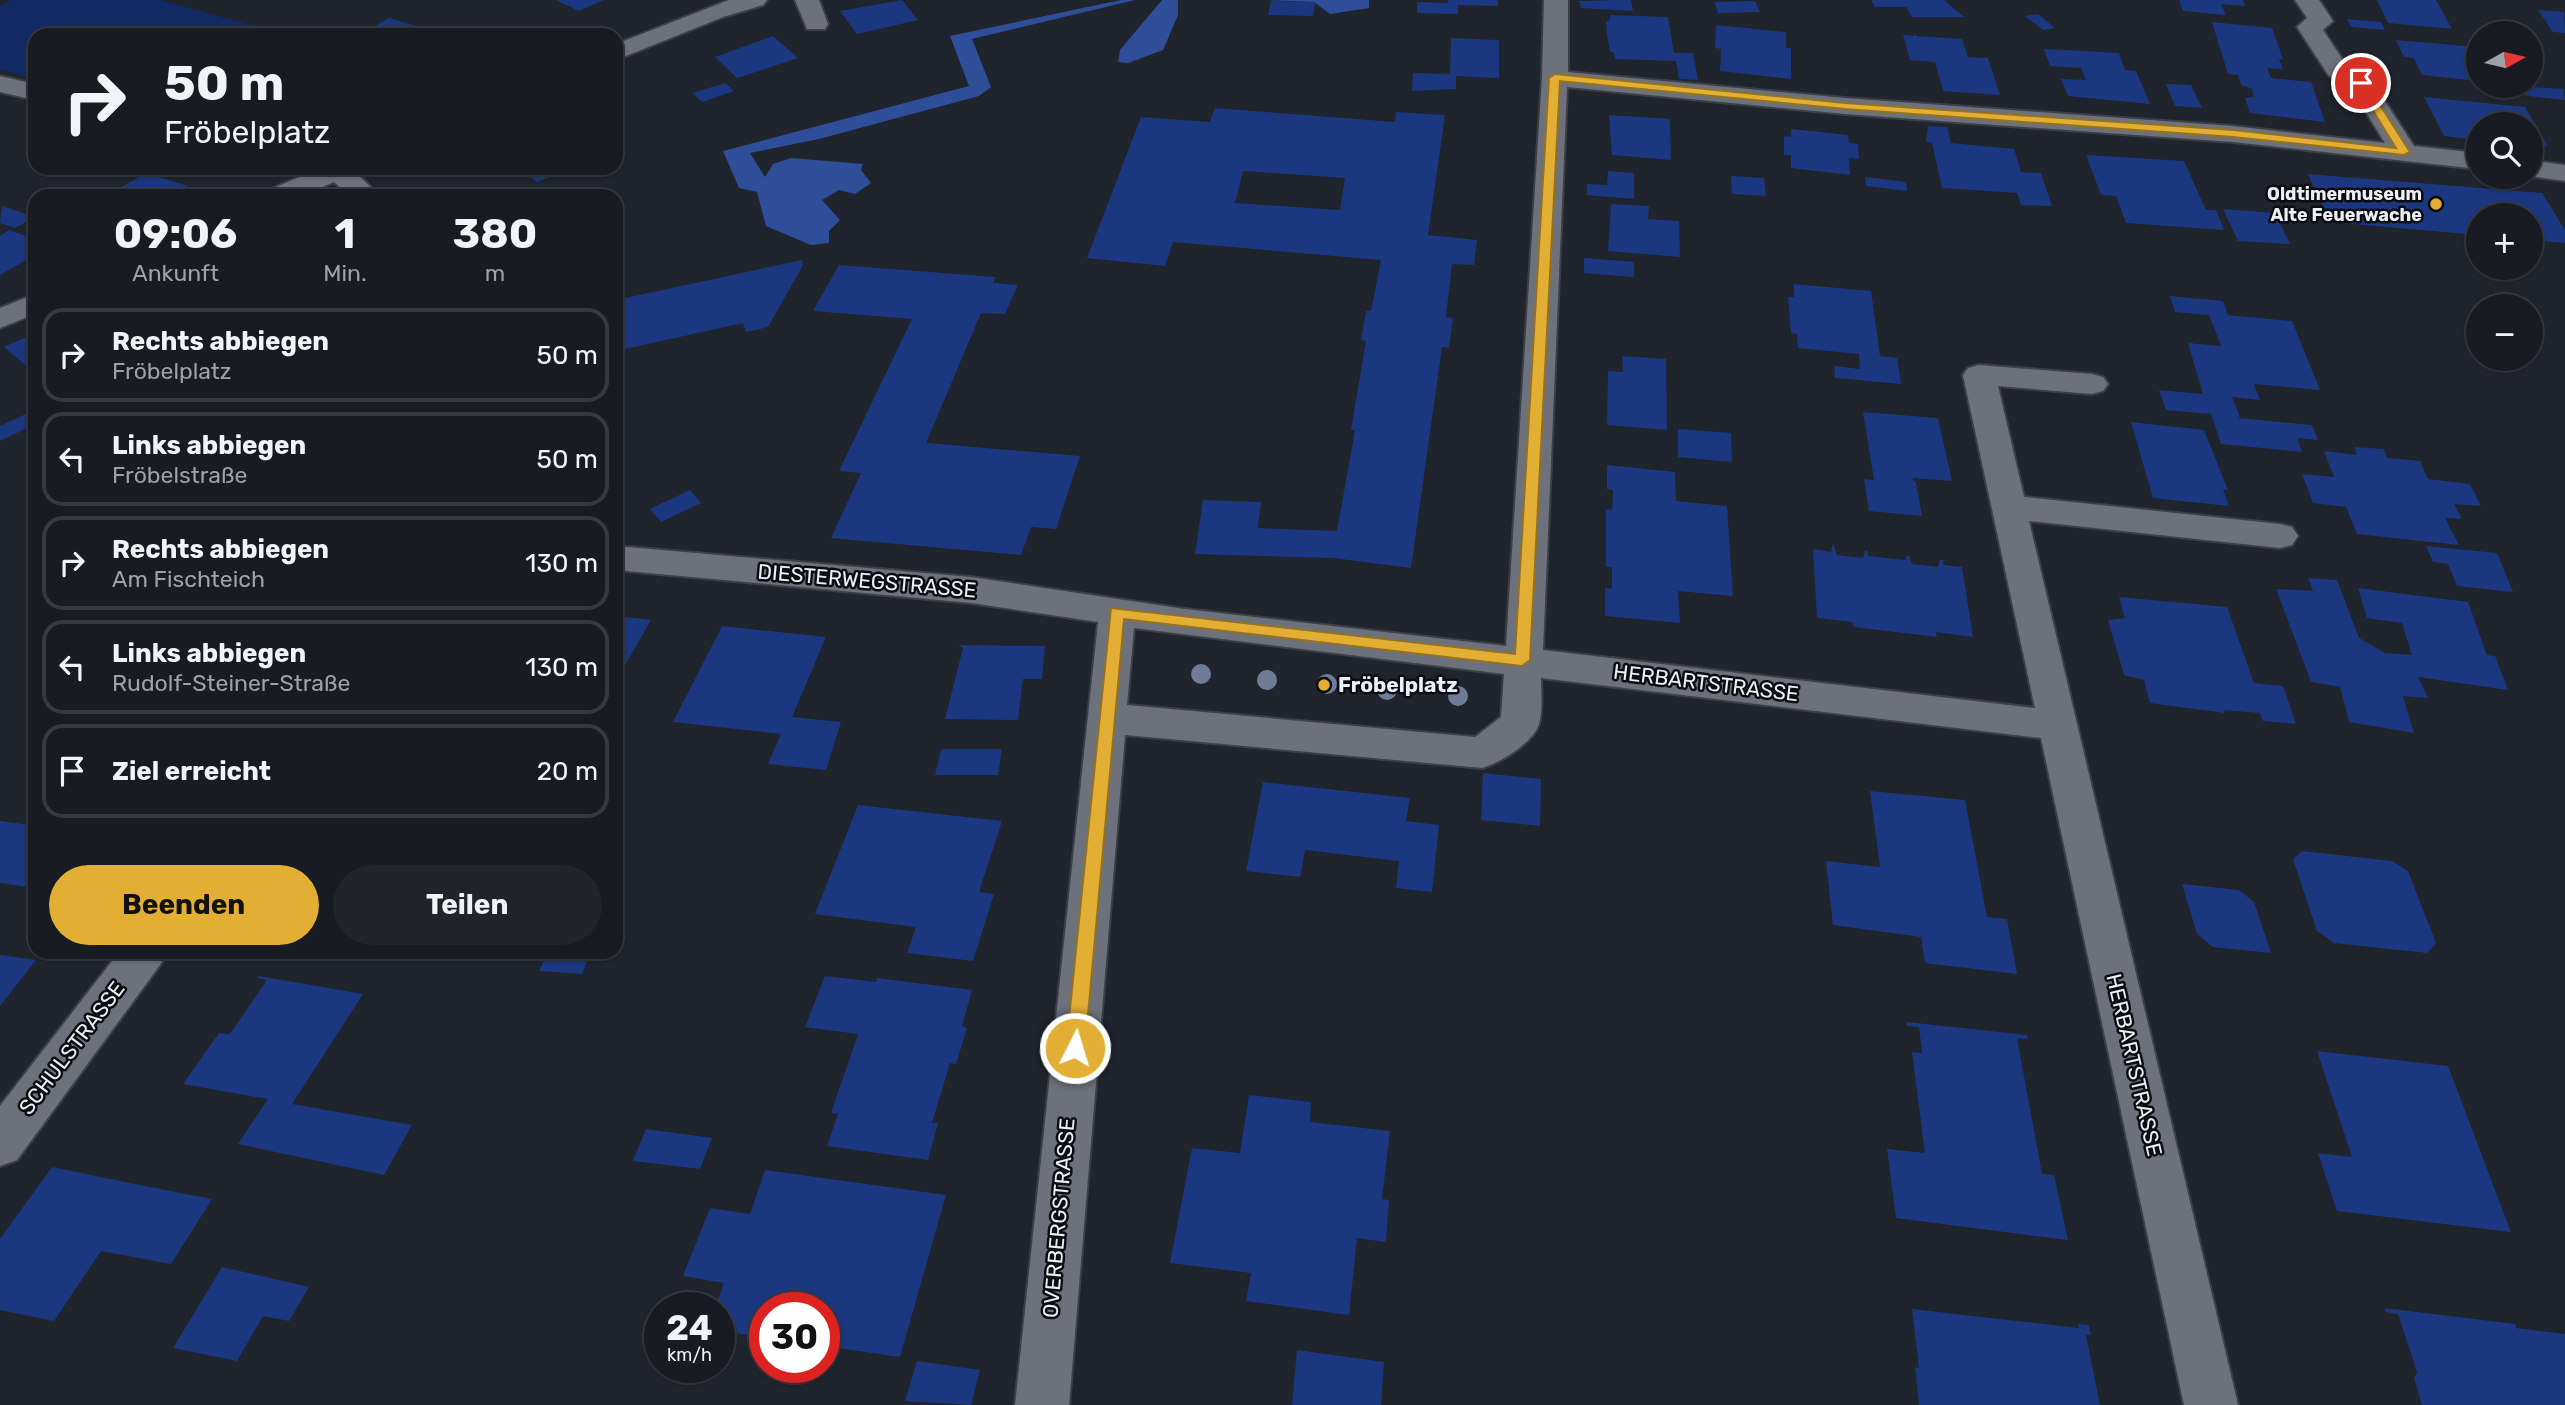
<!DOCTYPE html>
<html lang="de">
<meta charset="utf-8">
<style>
body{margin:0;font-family:Rubik,sans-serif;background:#21242a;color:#f1f3f6;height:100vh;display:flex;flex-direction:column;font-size:26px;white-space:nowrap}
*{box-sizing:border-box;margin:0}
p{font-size:23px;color:#9fa1a5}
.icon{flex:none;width:38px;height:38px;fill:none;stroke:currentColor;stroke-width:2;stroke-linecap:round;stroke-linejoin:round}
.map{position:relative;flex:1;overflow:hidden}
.side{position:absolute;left:28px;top:189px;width:595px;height:770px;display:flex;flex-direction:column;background:#181b22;border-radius:21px;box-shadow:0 2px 5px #0004,0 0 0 2px #363940}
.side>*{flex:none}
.guide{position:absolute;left:28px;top:28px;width:595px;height:147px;border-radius:21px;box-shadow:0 2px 5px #0004,0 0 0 2px #363940;background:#181b22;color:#f1f3f6;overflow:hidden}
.needle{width:46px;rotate:82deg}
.controls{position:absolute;left:2466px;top:21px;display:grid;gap:14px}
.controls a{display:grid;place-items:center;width:77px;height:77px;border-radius:50%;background:#181b22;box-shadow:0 2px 5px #0004,0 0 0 2px #363940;font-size:35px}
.speed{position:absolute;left:644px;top:1292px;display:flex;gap:14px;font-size:35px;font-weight:700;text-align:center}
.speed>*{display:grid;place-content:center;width:91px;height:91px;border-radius:50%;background:#181b22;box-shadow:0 2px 5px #0004,0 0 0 2px #363940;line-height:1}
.speed small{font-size:18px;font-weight:400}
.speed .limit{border:10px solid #d22;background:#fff;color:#111}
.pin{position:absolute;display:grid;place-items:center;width:60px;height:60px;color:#fff;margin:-30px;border:4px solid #fff;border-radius:50%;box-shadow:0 2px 7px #0007}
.me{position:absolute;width:77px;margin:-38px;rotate:5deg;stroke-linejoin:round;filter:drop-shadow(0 0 5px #0008)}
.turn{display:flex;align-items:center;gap:24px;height:147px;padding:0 21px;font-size:32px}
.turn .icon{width:91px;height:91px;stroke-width:2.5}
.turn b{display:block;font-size:49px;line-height:60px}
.eta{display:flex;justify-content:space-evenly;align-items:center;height:119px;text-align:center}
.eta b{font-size:42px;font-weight:700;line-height:49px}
.cta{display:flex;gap:14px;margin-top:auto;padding:14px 21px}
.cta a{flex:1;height:80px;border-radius:42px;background:#e2af34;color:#111;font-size:28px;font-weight:700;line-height:80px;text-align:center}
.cta a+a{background:#21242a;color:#f1f3f6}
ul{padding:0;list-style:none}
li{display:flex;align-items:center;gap:21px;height:94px;margin:0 14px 10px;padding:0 7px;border:4px solid #363940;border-radius:21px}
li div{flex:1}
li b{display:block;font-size:26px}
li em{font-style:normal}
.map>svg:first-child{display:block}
.green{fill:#142a64}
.forest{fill:#2f4e99}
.building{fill:#1b377f;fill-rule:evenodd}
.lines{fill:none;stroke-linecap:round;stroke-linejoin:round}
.minor-casing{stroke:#3c3f46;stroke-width:4}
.minor{fill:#6c717c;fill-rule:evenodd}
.tree{fill:#6f7c97}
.route{fill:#e2af34;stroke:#937222;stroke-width:2}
.poi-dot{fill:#e2af34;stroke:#0c0d11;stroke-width:2.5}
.labels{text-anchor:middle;stroke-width:5;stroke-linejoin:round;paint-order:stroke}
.far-poi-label{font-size:18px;font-weight:bold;fill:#eceff5;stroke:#0c0d11;text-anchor:end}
.street-label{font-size:21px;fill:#eceff5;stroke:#0c0d11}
.poi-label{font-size:21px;font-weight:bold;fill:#eceff5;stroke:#0c0d11;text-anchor:start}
</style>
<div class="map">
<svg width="2565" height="1405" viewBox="0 0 2565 1405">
<rect width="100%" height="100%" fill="#20242d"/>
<!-- green -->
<path class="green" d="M 11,0 L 161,0 L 276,32 L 270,35 L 35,35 L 35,79 L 0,69 L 0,5 Z"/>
<!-- forest -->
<path class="forest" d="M 1121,0 L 1135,0 L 972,39 L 991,87 L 979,96 L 819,139 L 750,153 L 765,177 L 773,164 L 791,158 L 863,164 L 861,170 L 871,183 L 855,194 L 839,190 L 822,200 L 840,220 L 829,231 L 829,243 L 811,245 L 766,226 L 757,192 L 739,188 L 723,151 L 969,86 L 950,36 Z
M 1162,0 L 1178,0 L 1178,15 L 1163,50 L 1128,63 L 1118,62 L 1120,50 Z
M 1265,0 L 1369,0 L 1369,8 L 1330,14 L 1314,2 Z"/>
<!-- building -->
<path class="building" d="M 556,0 L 604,0 L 579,11 Z
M 902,0 L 918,20 L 857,34 L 840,11 Z
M 1448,0 L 1498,0 L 1498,6 L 1458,5 L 1458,14 L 1417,13 L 1417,2 L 1448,3 Z
M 1617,0 L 1631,0 L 1633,11 L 1581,8 L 1579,1 Z
M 1871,0 L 1944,0 L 1964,17 L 1912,17 L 1906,7 L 1875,7 Z
M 2179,0 L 2243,0 L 2245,6 L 2221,4 L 2226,15 L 2183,11 Z
M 2377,0 L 2436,0 L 2452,29 L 2388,23 Z
M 1271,1 L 1315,2 L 1313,16 L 1268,15 Z
M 1755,1 L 1760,12 L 1718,13 L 1714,2 Z
M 2538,10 L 2564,12 L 2565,33 L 2553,32 Z
M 2038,14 L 2055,28 L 2043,30 L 2025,16 Z
M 1610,15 L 1668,17 L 1674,53 L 1693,53 L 1698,80 L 1679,79 L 1676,61 L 1615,59 L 1614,53 L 1610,51 L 1607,36 L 1606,22 L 1610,20 Z
M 389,18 L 443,34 L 443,35 L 385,35 L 368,30 Z
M 2347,19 L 2381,22 L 2385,30 L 2351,27 Z
M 2212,22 L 2272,28 L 2283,59 L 2279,59 L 2283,69 L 2267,68 L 2271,78 L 2311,82 L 2325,122 L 2250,113 L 2245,98 L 2254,97 L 2252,89 L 2241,85 L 2238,75 L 2228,74 Z
M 1716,25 L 1786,32 L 1786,48 L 1791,48 L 1791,79 L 1720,71 L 1721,49 L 1715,48 Z
M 1915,33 L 1916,36 L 1962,39 L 1968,57 L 1988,58 L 2000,95 L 1943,91 L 1935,62 L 1910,60 L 1903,35 L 1914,36 Z
M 773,36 L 798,58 L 737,78 L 715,57 Z
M 1451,38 L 1499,40 L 1499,78 L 1456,76 L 1456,89 L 1412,91 L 1413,73 L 1450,74 Z
M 2396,40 L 2476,47 L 2478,81 L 2422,75 L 2414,58 L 2404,57 Z
M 2044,49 L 2119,53 L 2125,70 L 2136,71 L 2150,104 L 2068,96 L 2061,79 L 2086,80 L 2081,68 L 2050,66 Z
M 725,83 L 734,91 L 702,102 L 693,93 Z
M 2166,84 L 2191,85 L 2202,108 L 2175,106 Z
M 2516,86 L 2563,89 L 2565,100 L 2521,95 Z
M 2424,97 L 2525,107 L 2548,146 L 2530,145 L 2530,124 L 2478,124 L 2478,140 L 2444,136 Z
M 1215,108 L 1395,122 L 1396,112 L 1445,115 L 1428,235 L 1477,240 L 1474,265 L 1452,264 L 1446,317 L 1453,318 L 1449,348 L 1442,347 L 1411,568 L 1333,558 L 1195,554 L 1203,500 L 1261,502 L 1258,528 L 1337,531 L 1355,430 L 1351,430 L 1366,341 L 1361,340 L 1366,311 L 1371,311 L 1381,260 L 1173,242 L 1165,266 L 1087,258 L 1141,117 L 1210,122 ZM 1243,171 L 1345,178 L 1340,210 L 1235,203 Z
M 1609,115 L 1670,119 L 1671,160 L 1612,155 Z
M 1928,126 L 1947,127 L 1951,143 L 2014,149 L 2021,172 L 2041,173 L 2052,206 L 2021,205 L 2017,193 L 1942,188 L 1932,143 L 1926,142 Z
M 1791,129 L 1848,135 L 1849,143 L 1858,144 L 1859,159 L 1849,158 L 1850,175 L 1791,168 L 1791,155 L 1784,155 L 1784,136 L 1791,137 Z
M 2086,155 L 2184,161 L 2206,210 L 2216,210 L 2224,230 L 2126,223 L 2116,196 L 2101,195 Z
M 518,168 L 571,168 L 537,182 Z
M 1608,171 L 1634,173 L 1634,199 L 1587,195 L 1587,184 L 1607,185 Z
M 146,173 L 188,186 L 172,196 L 106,196 Z
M 2308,174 L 2542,193 L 2565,230 L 2565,243 L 2530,240 L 2530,215 L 2478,215 L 2478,235 L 2331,222 Z
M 1731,176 L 1764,178 L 1766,196 L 1732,194 Z
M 1865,177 L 1906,182 L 1907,191 L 1866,186 Z
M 1611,204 L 1649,206 L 1648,219 L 1679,221 L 1680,257 L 1608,251 Z
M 2,206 L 35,217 L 15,228 L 0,223 Z
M 2223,209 L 2275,213 L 2290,244 L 2238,241 Z
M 9,230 L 35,239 L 35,255 L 0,275 L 0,236 Z
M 1584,258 L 1634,262 L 1634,277 L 1584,273 Z
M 802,260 L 803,265 L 768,327 L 746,332 L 743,323 L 616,351 L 616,300 Z
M 839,265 L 996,277 L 993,283 L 1018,285 L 1005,314 L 981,313 L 926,443 L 1080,456 L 1056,529 L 1031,527 L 1021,555 L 831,538 L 861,473 L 839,471 L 912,319 L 813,311 Z
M 1794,284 L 1871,291 L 1880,356 L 1897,358 L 1901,384 L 1835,378 L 1834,366 L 1860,369 L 1859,354 L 1798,348 L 1797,334 L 1791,333 L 1788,297 L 1794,297 Z
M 2170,296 L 2223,301 L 2228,315 L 2292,321 L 2320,390 L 2254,384 L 2260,400 L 2232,397 L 2240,417 L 2237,418 L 2312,425 L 2318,440 L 2297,438 L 2302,452 L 2221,444 L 2211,414 L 2166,410 L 2159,390 L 2203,394 L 2188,343 L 2221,346 L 2209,315 L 2175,312 Z
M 35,333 L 35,361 L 25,365 L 4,347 Z
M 1622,356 L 1666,359 L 1667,430 L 1607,425 L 1608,371 L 1623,372 Z
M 1863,412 L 1938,418 L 1952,481 L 1912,478 L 1916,483 L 1922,516 L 1869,511 L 1864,479 L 1874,480 Z
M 26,414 L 35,424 L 0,441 L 0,426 Z
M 2131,422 L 2204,430 L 2228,490 L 2223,489 L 2229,506 L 2153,498 Z
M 1678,429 L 1731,433 L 1732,462 L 1678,457 Z
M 2354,447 L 2384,449 L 2387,458 L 2420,461 L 2428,479 L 2470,484 L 2481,506 L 2454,504 L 2462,519 L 2445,518 L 2459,545 L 2357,534 L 2346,507 L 2313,503 L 2302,474 L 2334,477 L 2324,451 L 2357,455 Z
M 1607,465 L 1675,472 L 1676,501 L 1727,506 L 1733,596 L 1678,591 L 1680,623 L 1605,616 L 1605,588 L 1612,589 L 1612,567 L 1606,567 L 1606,509 L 1612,510 L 1613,490 L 1607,489 Z
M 690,490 L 701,503 L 661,522 L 650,509 Z
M 1833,543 L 1837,555 L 1863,558 L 1865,551 L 1868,551 L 1868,556 L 1906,560 L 1906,556 L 1909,556 L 1912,564 L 1938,567 L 1940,560 L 1943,560 L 1943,565 L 1962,567 L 1973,637 L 1936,632 L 1937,637 L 1854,627 L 1852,622 L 1817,618 L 1813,549 L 1831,552 Z
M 2426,546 L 2497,553 L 2513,592 L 2457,586 L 2448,564 L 2433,562 Z
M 2308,578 L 2337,580 L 2359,638 L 2385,653 L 2412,655 L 2402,623 L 2367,618 L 2358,588 L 2468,602 L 2487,655 L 2495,656 L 2508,690 L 2418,677 L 2428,698 L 2403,696 L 2414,733 L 2349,722 L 2340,687 L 2311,682 L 2276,589 L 2313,591 Z
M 2119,597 L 2227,607 L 2254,683 L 2283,686 L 2296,724 L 2263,721 L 2260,713 L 2224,710 L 2225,713 L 2150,703 L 2144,680 L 2124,675 L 2108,620 L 2125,618 Z
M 616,616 L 651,620 L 616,681 Z
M 722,626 L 826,637 L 792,717 L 841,722 L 826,770 L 768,764 L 781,734 L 673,722 Z
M 958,645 L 1045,646 L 1042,679 L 1023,679 L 1018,720 L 945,719 L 963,648 Z
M 941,749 L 1002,749 L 998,775 L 935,775 Z
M 1483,773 L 1541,779 L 1540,826 L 1481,820 Z
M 1263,782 L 1410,798 L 1406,821 L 1439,825 L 1432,892 L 1396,888 L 1399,861 L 1305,850 L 1300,877 L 1246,871 Z
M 1870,791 L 1965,800 L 1987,917 L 2007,919 L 2017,974 L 1925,963 L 1921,937 L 1833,925 L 1826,861 L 1880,867 Z
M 858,805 L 1002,821 L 979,892 L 994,894 L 973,961 L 907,953 L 916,927 L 815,914 Z
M 35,819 L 35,888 L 0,883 L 0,821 L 30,825 Z
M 2302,851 L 2392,861 L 2408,871 L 2436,943 L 2427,953 L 2334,943 L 2317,931 L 2293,859 Z
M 2182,884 L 2239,890 L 2254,902 L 2271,953 L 2213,947 L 2197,934 Z
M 548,952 L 609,952 L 606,960 L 588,959 L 582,974 L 539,971 Z
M 0,955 L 36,960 L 0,1006 Z
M 259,976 L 363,994 L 292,1104 L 412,1125 L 384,1175 L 238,1144 L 268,1099 L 183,1084 L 219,1033 L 230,1034 L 267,980 L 257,978 Z
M 825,976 L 876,982 L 877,978 L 972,990 L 962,1026 L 967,1028 L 956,1064 L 950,1063 L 932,1123 L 938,1123 L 928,1160 L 827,1146 L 838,1114 L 831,1113 L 858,1034 L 805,1027 Z
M 1907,1022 L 2027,1035 L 2028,1039 L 2017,1038 L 2042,1174 L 2054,1175 L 2068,1240 L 1896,1218 L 1887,1149 L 1925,1153 L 1912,1052 L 1922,1053 L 1919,1027 L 1907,1026 Z
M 2317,1051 L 2448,1066 L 2511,1232 L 2337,1211 L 2318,1153 L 2352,1157 Z
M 1249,1095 L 1311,1102 L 1310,1122 L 1390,1131 L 1382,1199 L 1389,1200 L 1386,1242 L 1357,1238 L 1349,1315 L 1246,1301 L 1251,1273 L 1170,1263 L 1192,1148 L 1240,1153 Z
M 646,1129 L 712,1138 L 700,1169 L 633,1161 Z
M 52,1167 L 145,1186 L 212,1199 L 171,1264 L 101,1251 L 54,1321 L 0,1310 L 0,1239 Z
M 765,1170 L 946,1195 L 900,1357 L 824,1346 L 824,1307 L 765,1307 L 765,1337 L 719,1331 L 719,1307 L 715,1307 L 724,1283 L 683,1276 L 710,1208 L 750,1214 Z
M 222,1267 L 309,1287 L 289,1321 L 263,1316 L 237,1361 L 173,1348 Z
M 2384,1308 L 2515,1324 L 2516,1328 L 2565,1334 L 2565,1405 L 2422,1405 L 2414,1378 L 2417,1372 L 2398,1314 L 2386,1312 Z
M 1912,1309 L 2079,1328 L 2078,1324 L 2089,1325 L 2091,1335 L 2086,1335 L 2100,1405 L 1919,1405 L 1915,1367 L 1919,1368 Z
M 1297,1350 L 1384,1362 L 1381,1405 L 1292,1405 Z
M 917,1361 L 980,1370 L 971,1405 L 905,1401 Z"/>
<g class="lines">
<!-- minor casing -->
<g class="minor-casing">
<path id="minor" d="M 729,0 L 767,0 L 763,5 L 723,17 L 616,60 L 616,44 Z
M 795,0 L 819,0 L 828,24 L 825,29 L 807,29 Z
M 1544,0 L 1568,0 L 1568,72 L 1845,98 L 2233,126 L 2385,143 L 2351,88 L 2329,76 L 2297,27 L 2307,18 L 2295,0 L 2319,0 L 2333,21 L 2323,30 L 2347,66 L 2370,78 L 2414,146 L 2478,153 L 2478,169 L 2233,142 L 1845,114 L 1567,87 L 1543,650 L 2035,708 L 1963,375 L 1968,368 L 1979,365 L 2092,374 L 2103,377 L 2108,384 L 2103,391 L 2092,394 L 1998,386 L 2024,497 L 2280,524 L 2292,527 L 2298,536 L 2292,545 L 2280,548 L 2029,521 L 2238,1405 L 2184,1405 L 2041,738 L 1541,678 C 1541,692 1543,711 1539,724 C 1533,743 1500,763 1482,768 L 1125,735 L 1069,1405 L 1015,1405 L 1098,622 L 971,603 L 616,570 L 616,546 L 971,577 L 1185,609 L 1506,646 L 1542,78 ZM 1134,628 L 1504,674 L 1501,717 L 1475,737 L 1127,705 Z
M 0,76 L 35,84 L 35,100 L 0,92 Z
M 2530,160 L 2565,165 L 2565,181 L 2530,176 Z
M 320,168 L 357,168 L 354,171 L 380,196 L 349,196 L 334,182 L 302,196 L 265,196 L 269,190 Z
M 35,294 L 35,314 L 0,328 L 0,308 Z
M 119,952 L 167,952 L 160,965 L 17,1160 L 0,1166 L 0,1106 Z"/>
</g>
<!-- minor -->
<use href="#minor" class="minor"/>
</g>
<!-- trees -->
<g class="tree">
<circle cx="1201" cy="674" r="10"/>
<circle cx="1267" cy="680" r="10"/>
<circle cx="1327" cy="684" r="10"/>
<circle cx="1387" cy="690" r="10"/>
<circle cx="1458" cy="696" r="10"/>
</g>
<!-- route -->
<path class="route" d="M 1555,74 L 1845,103 L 2233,130 L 2396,148 L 2356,83 L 2361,79 L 2366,83 L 2410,152 L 2404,155 L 2233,137 L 1845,109 L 1560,81 L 1530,660 L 1522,666 L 1124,619 L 1085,1048 L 1082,1054 L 1075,1056 L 1069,1054 L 1066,1048 L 1111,608 L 1515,654 L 1549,78 Z"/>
<!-- markers -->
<g class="poi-dot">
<circle cx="2436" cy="204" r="7"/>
<circle cx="1324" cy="685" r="7"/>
</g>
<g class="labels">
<!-- far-poi labels -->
<g class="far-poi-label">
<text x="2422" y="200">Oldtimermuseum<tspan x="2422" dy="21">Alte Feuerwache</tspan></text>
</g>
<!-- street labels -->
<g class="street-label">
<text transform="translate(867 581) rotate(5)" y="7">DIESTERWEGSTRASSE</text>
<text transform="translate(1706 683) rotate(7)" y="7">HERBARTSTRASSE</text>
<text transform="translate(72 1048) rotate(-53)" y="7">SCHULSTRASSE</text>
<text transform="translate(2134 1065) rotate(77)" y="7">HERBARTSTRASSE</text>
<text transform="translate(1059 1218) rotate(-85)" y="7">OVERBERGSTRASSE</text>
</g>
<!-- poi labels -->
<g class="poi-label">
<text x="1338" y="692">Fröbelplatz</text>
</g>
</g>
</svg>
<div class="controls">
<a><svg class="needle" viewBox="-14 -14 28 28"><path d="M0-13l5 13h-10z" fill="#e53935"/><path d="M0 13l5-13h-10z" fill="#9fa1a5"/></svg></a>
<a><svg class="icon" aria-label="search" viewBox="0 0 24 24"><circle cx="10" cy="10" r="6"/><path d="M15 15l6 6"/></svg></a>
<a>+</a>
<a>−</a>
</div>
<div class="speed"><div>24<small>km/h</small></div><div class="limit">30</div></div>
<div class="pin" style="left:2361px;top:83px;background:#d93025"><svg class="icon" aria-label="arrive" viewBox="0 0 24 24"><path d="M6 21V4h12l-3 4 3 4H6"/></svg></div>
<svg class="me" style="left:1075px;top:1048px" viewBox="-20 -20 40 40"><circle r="17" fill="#e2af34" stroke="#fff" stroke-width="3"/><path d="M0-11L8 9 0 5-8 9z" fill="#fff"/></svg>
<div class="guide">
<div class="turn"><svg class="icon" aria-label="right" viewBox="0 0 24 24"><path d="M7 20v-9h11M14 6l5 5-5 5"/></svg><div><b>50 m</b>Fröbelplatz</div></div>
</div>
<section class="side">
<div class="eta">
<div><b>09:06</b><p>Ankunft</p></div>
<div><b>1</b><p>Min.</p></div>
<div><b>380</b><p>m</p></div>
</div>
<ul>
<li><svg class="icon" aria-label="right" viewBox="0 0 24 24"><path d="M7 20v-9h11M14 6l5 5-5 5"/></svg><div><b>Rechts abbiegen</b><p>Fröbelplatz</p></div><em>50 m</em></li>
<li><svg class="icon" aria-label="left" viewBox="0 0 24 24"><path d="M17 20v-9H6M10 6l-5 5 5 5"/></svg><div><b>Links abbiegen</b><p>Fröbelstraße</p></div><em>50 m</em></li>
<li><svg class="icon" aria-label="right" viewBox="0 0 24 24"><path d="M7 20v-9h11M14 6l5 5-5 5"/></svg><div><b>Rechts abbiegen</b><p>Am Fischteich</p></div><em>130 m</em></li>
<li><svg class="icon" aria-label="left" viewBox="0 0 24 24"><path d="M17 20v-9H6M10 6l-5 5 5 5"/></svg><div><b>Links abbiegen</b><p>Rudolf-Steiner-Straße</p></div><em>130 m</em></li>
<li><svg class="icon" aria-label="arrive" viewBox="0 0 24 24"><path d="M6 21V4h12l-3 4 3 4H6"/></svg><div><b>Ziel erreicht</b></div><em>20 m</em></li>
</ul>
<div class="cta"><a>Beenden</a><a>Teilen</a></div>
</section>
</div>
